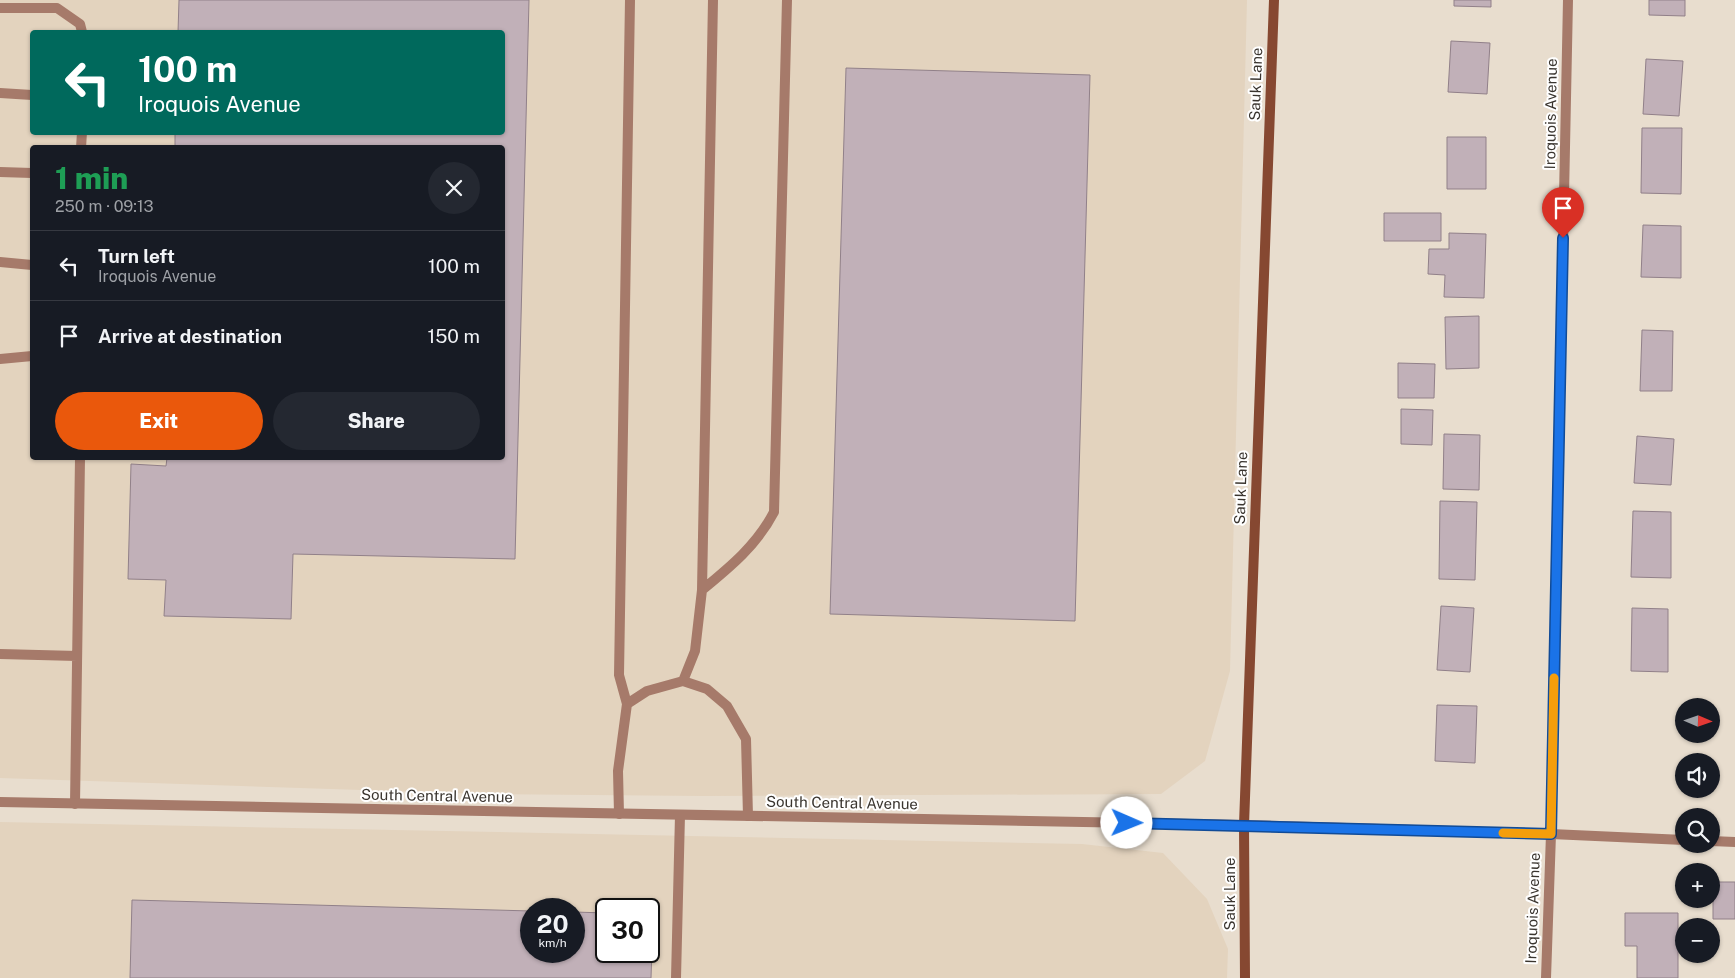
<!DOCTYPE html>
<meta charset="utf-8">
<style>
body{margin:0;font-family:"Public Sans",sans-serif;background:#242831;color:#f1f3f6;height:100vh;display:flex;flex-direction:column;font-size:19px;white-space:nowrap}
*{box-sizing:border-box;margin:0}
p{font-size:16px;color:#9ea1a6}
.icon{flex:none;width:28px;height:28px;fill:none;stroke:currentColor;stroke-width:2;stroke-linecap:round;stroke-linejoin:round}
.map{position:relative;flex:1;overflow:hidden}
.panel{position:absolute;left:30px;top:145px;width:475px;height:315px;display:flex;flex-direction:column;background:#171b24;border-radius:5px;box-shadow:0 1px 4px #0004}
.panel>*{flex:none}
.top-card{position:absolute;left:30px;top:30px;width:475px;height:105px;border-radius:5px;box-shadow:0 1px 4px #0004;background:#00695c;color:#fff;overflow:hidden}
.needle{width:32px;rotate:92deg}
.controls{position:absolute;left:1675px;top:698px;display:grid;gap:10px}
.controls a{display:grid;place-items:center;width:45px;height:45px;border-radius:50%;background:#171b24;box-shadow:0 1px 4px #0004;font-size:25px}
.speed{position:absolute;left:520px;top:898px;display:flex;gap:10px;font-size:25px;font-weight:700;text-align:center}
.speed>*{display:grid;place-content:center;width:65px;height:65px;border-radius:50%;background:#171b24;box-shadow:0 1px 4px #0004;line-height:1}
.speed small{font-size:12px;font-weight:400}
.speed .limit{border:2px solid #111;border-radius:8px;background:#fff;color:#111}
.pin{position:absolute;display:grid;place-items:center;width:42px;height:42px;color:#fff;margin:-51px -21px;border-radius:50% 50% 50% 0;rotate:-45deg;box-shadow:0 0 5px #0007}
.pin .icon{rotate:45deg}
.me{position:absolute;width:55px;margin:-28px;rotate:91deg;stroke-linejoin:round;filter:drop-shadow(0 0 4px #0008)}
.turn{display:flex;align-items:center;gap:18px;height:105px;padding:0 25px;font-size:22px}
.turn .icon{width:65px;height:65px;stroke-width:2.5}
.turn b{display:block;font-size:35px;line-height:42px}
.round{display:grid;place-items:center;flex:none;width:52px;height:52px;border-radius:26px;background:#242831}
.overview{display:flex;align-items:center;justify-content:space-between;height:85px;padding:0 25px}
h1{font-size:30px;font-weight:800;line-height:38px;color:#1e9e55}
.primary-button{display:flex;gap:10px;margin-top:auto;padding:10px 25px}
.primary-button a{flex:1;height:58px;border-radius:30px;background:#ea580c;color:#fff;font-size:20px;font-weight:800;line-height:58px;text-align:center}
.primary-button a+a{background:#242831;color:#f1f3f6}
ul{padding:0;list-style:none}
li{display:flex;align-items:center;gap:15px;height:70px;padding:0 25px;border-top:1px solid #363941}
li div{flex:1}
li b{display:block;font-size:19px}
li em{font-style:normal}
.map>svg:first-child{display:block}
.built{fill:#e3d3be;fill-rule:evenodd}
.building{fill:#c1b0b8;stroke:#918089}
.lines{fill:none;stroke-linecap:round;stroke-linejoin:round}
.lane{stroke:#a67a6a;stroke-width:10}
.street{stroke:#a67a6a;stroke-width:10}
.secondary{stroke:#864831;stroke-width:10}
.route-casing{stroke:#114b97;stroke-width:12}
.route{stroke:#1a73e8;stroke-width:9}
.slow{stroke:#f59e0b;stroke-width:9}
.labels{text-anchor:middle;stroke-width:4;stroke-linejoin:round;paint-order:stroke}
.street-label{font-size:15px;fill:#3a352f;stroke:#fff}
</style>
<div class="map">
<svg width="1735" height="978" viewBox="0 0 1735 978">
<rect width="100%" height="100%" fill="#e8ddce"/>
<!-- built -->
<path class="built" d="M 0,0 L 1247,0 L 1230,671 L 1205,761 L 1161,794 L 703,796 L 484,794 L 0,778 ZM 32,32 L 502,32 L 502,132 L 32,132 ZM 32,148 L 502,148 L 502,458 L 32,458 Z
M 0,822 L 1082,844 L 1163,853 L 1207,899 L 1228,949 L 1227,978 L 0,978 ZM 531,909 L 574,909 L 574,951 L 531,951 ZM 606,909 L 649,909 L 649,951 L 606,951 Z"/>
<!-- building -->
<path class="building" d="M 179,0 L 529,0 L 515,559 L 293,554 L 291,619 L 164,616 L 166,580 L 128,579 L 131,464 L 166,466 L 167,458 L 502,458 L 502,148 L 175,148 L 175,132 L 502,132 L 502,32 L 178,32 Z
M 1454,0 L 1491,0 L 1491,7 L 1454,6 Z
M 1649,0 L 1685,0 L 1685,16 L 1649,15 Z
M 1451,41 L 1490,43 L 1487,94 L 1448,92 Z
M 1646,59 L 1683,61 L 1679,116 L 1643,114 Z
M 846,68 L 1090,75 L 1075,621 L 830,614 Z
M 1642,128 L 1682,128 L 1681,194 L 1641,193 Z
M 1447,137 L 1486,137 L 1486,189 L 1447,189 Z
M 1384,213 L 1441,213 L 1441,241 L 1384,241 Z
M 1643,225 L 1681,226 L 1681,278 L 1641,277 Z
M 1449,233 L 1486,234 L 1484,298 L 1444,297 L 1445,275 L 1428,274 L 1429,249 L 1449,249 Z
M 1479,316 L 1479,368 L 1446,369 L 1445,317 Z
M 1642,330 L 1673,331 L 1672,391 L 1640,391 Z
M 1398,363 L 1435,364 L 1434,398 L 1398,398 Z
M 1401,409 L 1433,410 L 1432,445 L 1401,444 Z
M 1444,434 L 1480,435 L 1479,490 L 1443,489 Z
M 1637,436 L 1674,439 L 1671,485 L 1634,483 Z
M 1440,501 L 1477,502 L 1475,580 L 1439,579 Z
M 1633,511 L 1671,512 L 1671,578 L 1631,577 Z
M 1441,606 L 1474,608 L 1470,672 L 1437,670 Z
M 1632,608 L 1668,609 L 1668,672 L 1631,671 Z
M 1437,705 L 1477,706 L 1475,763 L 1435,761 Z
M 1713,882 L 1735,882 L 1735,919 L 1713,919 Z
M 132,900 L 531,911 L 531,951 L 574,951 L 574,912 L 606,913 L 606,951 L 649,951 L 649,914 L 653,914 L 651,978 L 130,978 Z
M 1625,913 L 1678,913 L 1678,978 L 1637,978 L 1637,946 L 1625,946 Z"/>
<g class="lines">
<!-- lane -->
<path class="lane" d="M 0,8 L 57,8 L 80,24 L 82,32
M 0,93 L 32,95
M 81,148 L 82,132
M 0,172 L 32,173
M 0,262 L 32,265
M 0,359 L 32,356
M 702,590 L 713,0
M 0,654 L 77,656
M 683,681 L 695,651 L 702,590 C 730,567 757,545 774,512 L 787,0
M 627,704 L 619,675 L 630,0
M 75,804 L 80,458
M 619,814 L 618,771 L 627,704 L 647,691 L 683,681 L 707,689 L 727,706 L 746,739 L 748,816
M 676,978 L 680,815"/>
<!-- street -->
<path class="street" d="M 0,802 L 1244,825 L 1551,834 L 1684,840
M 1711,841 L 1735,842
M 1546,978 L 1551,834 L 1568,0"/>
<!-- secondary -->
<path class="secondary" d="M 1245,978 L 1244,825 L 1274,0"/>
</g>
<g class="lines">
<!-- route casing -->
<g class="route-casing">
<path id="route" d="M 1127,823 L 1551,834 L 1563,238"/>
</g>
<!-- route -->
<use href="#route" class="route"/>
<!-- slow -->
<path class="slow" d="M 1503,833 L 1551,834 L 1554,678"/>
</g>
<g class="labels">
<!-- street labels -->
<g class="street-label">
<text transform="translate(1256 84) rotate(-88)" y="5">Sauk Lane</text>
<text transform="translate(1551 114) rotate(-89)" y="5">Iroquois Avenue</text>
<text transform="translate(1241 488) rotate(-88)" y="5">Sauk Lane</text>
<text transform="translate(437 796) rotate(1)" y="5">South Central Avenue</text>
<text transform="translate(842 803) rotate(1)" y="5">South Central Avenue</text>
<text transform="translate(1230 894) rotate(-90)" y="5">Sauk Lane</text>
<text transform="translate(1533 908) rotate(-88)" y="5">Iroquois Avenue</text>
</g>
</g>
</svg>
<div class="controls">
<a><svg class="needle" viewBox="-14 -14 28 28"><path d="M0-13l5 13h-10z" fill="#e53935"/><path d="M0 13l5-13h-10z" fill="#9ea1a6"/></svg></a>
<a><svg class="icon" aria-label="sound" viewBox="0 0 24 24"><path d="M4 9h4l5-4v14l-5-4H4zM17 9q2 3 0 6"/></svg></a>
<a><svg class="icon" aria-label="search" viewBox="0 0 24 24"><circle cx="10" cy="10" r="6"/><path d="M15 15l6 6"/></svg></a>
<a>+</a>
<a>−</a>
</div>
<div class="speed"><div>20<small>km/h</small></div><div class="limit">30</div></div>
<div class="pin" style="left:1563px;top:238px;background:#d93025"><svg class="icon" aria-label="arrive" viewBox="0 0 24 24"><path d="M6 21V4h12l-3 4 3 4H6"/></svg></div>
<svg class="me" style="left:1127px;top:823px" viewBox="-20 -20 40 40"><circle r="19" fill="#fff"/><path d="M0-13L10 11 0 6-10 11z" fill="#1a73e8"/></svg>
<div class="top-card">
<div class="turn"><svg class="icon" aria-label="left" viewBox="0 0 24 24"><path d="M17 20v-9H6M10 6l-5 5 5 5"/></svg><div><b>100 m</b>Iroquois Avenue</div></div>
</div>
<section class="panel">
<div class="overview"><div><h1>1 min</h1><p>250 m · 09:13</p></div><a class="round"><svg class="icon" aria-label="close" viewBox="0 0 24 24"><path d="M6 6l12 12M18 6L6 18"/></svg></a></div>
<ul>
<li><svg class="icon" aria-label="left" viewBox="0 0 24 24"><path d="M17 20v-9H6M10 6l-5 5 5 5"/></svg><div><b>Turn left</b><p>Iroquois Avenue</p></div><em>100 m</em></li>
<li><svg class="icon" aria-label="arrive" viewBox="0 0 24 24"><path d="M6 21V4h12l-3 4 3 4H6"/></svg><div><b>Arrive at destination</b></div><em>150 m</em></li>
</ul>
<div class="primary-button"><a>Exit</a><a>Share</a></div>
</section>
</div>
